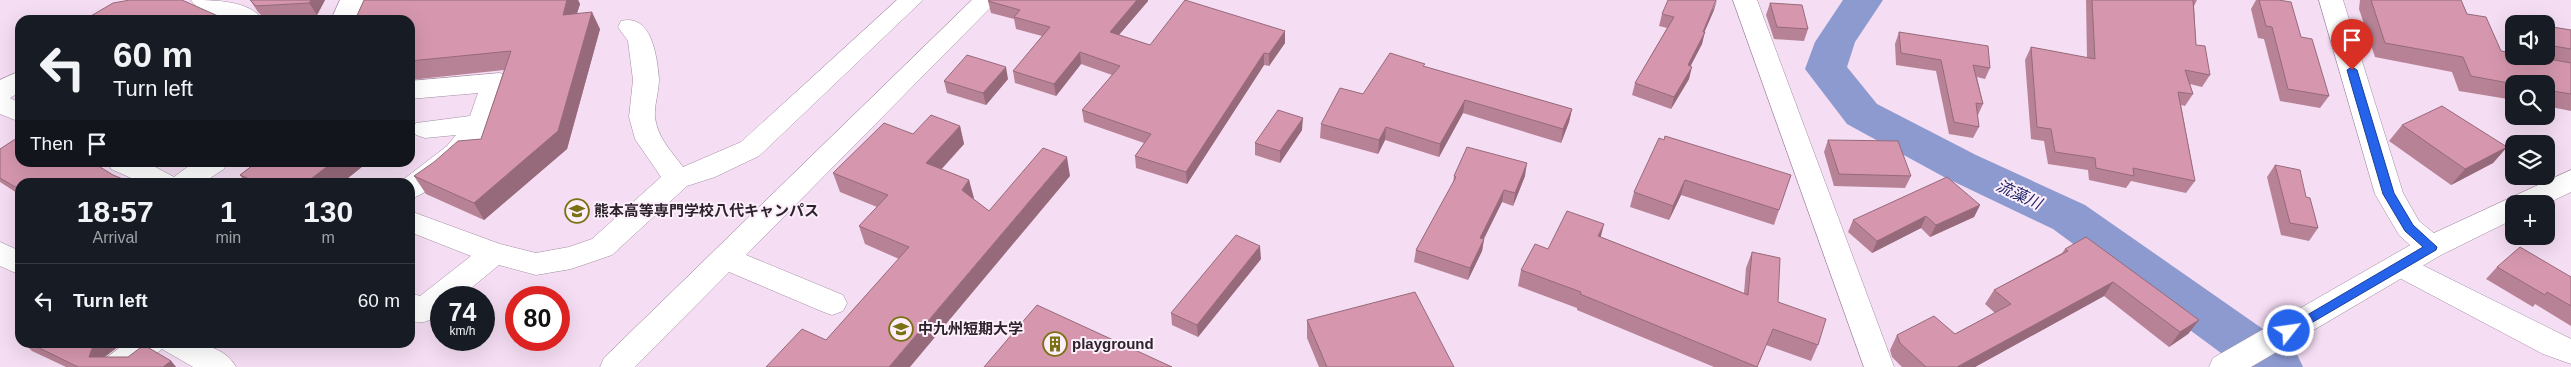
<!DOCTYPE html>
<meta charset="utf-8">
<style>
body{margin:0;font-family:Arial,"Noto Sans JP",sans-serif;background:#242831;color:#f1f3f6;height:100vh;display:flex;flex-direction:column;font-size:19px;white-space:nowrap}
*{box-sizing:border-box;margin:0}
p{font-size:16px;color:#9ea1a6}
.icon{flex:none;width:28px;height:28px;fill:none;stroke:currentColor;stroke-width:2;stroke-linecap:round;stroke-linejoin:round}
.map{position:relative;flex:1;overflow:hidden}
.details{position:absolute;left:15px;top:178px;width:400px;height:170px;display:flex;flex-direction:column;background:#171b24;border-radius:15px;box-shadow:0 5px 20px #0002}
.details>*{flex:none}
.hud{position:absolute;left:15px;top:15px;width:400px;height:152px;border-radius:15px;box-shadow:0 5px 20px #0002;background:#171b24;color:#f1f3f6;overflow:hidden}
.controls{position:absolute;left:2505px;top:15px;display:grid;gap:10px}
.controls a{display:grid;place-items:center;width:50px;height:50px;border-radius:10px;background:#171b24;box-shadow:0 5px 20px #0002;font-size:25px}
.speed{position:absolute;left:430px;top:286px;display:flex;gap:10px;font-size:25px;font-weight:700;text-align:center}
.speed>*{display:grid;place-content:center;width:65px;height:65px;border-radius:50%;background:#171b24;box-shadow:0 5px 20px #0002;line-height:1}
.speed small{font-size:12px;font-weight:400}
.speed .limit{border:8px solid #d22;background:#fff;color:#111}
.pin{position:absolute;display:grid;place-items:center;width:42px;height:42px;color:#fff;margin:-51px -21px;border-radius:50% 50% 50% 0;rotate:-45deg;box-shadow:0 0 5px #0007}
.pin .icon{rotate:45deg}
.me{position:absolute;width:55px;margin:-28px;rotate:60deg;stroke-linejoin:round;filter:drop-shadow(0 0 4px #0008)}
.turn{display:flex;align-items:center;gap:18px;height:105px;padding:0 15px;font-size:22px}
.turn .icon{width:65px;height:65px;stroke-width:2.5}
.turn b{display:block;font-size:35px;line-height:42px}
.then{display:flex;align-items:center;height:48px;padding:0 15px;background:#0003;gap:10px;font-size:19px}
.eta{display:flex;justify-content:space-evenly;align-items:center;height:85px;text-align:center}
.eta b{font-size:30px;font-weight:700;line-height:35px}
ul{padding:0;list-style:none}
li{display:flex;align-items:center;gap:15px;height:75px;padding:0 15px;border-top:1px solid #363941}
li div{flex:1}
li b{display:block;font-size:19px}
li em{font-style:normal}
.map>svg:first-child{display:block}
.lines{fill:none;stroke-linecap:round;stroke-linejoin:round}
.river{fill:#8d9ad0;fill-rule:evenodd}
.minor-casing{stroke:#a38da2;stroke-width:1}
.highway-casing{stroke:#a38da2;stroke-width:1}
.minor{fill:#fff;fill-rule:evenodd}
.highway{fill:#fff;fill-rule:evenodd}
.wall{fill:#b88296}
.shaded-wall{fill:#966a7a}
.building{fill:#d697ae;stroke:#966a7a}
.route{fill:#2563eb;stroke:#184099}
.labels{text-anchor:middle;stroke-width:4;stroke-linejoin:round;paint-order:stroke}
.poi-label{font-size:15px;font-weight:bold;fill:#2c232b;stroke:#fceefb;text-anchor:start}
.water-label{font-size:16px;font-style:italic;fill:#212767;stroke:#fceefb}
</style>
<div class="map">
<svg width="2571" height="367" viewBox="0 0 2571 367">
<rect width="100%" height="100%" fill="#f5ddf3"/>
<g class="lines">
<!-- river -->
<path class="river" d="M 1843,0 L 1883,0 L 1855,42 L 1847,67 L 1877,104 L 1976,155 L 2085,205 L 2296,352 L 2303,367 L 2240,367 L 2053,229 L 1944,177 L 1847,124 L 1805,69 L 1815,42 Z"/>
<!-- minor casing -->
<g class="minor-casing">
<path id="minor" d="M 191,0 C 212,0 250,0 263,20 C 242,20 204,20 191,0 Z
M 340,0 L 364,0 L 355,20 L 331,20 Z
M 897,0 L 923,0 L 759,156 L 715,177 L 687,186 L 612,255 L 571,269 L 536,275 L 499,265 L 459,298 L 441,298 L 441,312 C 430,321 424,325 410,320 L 410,293 L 420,296 L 471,256 L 410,232 L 410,211 L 500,244 L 536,253 L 569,247 L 592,239 L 661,177 L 635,139 L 629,117 L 633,80 L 628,41 L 618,27 L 621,21 C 652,13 657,57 659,79 C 659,92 654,105 655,117 C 657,137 672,152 683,167 L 741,142 Z
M 972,0 L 998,0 L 746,255 L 843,295 L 847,303 L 843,311 L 832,315 L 821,311 L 729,272 L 635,367 L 600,367 L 604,358 Z
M 1733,0 L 1757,0 L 1894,367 L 1864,367 Z
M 2319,0 L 2343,0 L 2403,193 L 2419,221 L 2441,239 L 2445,247 L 2441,255 L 2431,258 L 2421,255 L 2399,235 L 2375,194 Z
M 20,71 L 20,92 L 10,98 L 20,103 L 20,122 L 0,114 L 0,80 Z
M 500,73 L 509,76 L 513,82 L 509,88 L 505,89 C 501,101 498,115 492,126 C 479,150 436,191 410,199 L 410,182 L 400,182 L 447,146 L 456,135 L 425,138 L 416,135 L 412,129 L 416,123 L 470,116 L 478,93 L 410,99 L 410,81 Z
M 108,162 L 146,162 L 174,177 L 194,162 L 227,162 L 224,169 L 204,182 L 140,182 L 111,169 Z
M 0,242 L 20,251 L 20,275 L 0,266 Z
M 2402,255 L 2571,339 L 2571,364 L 2543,354 L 2392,274 L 2387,266 L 2392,258 Z
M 127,342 C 159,342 219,334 236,367 L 193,367 L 162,349 L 139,367 L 102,367 L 106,358 Z"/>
</g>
<!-- highway casing -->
<g class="highway-casing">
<path id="highway" d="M 2571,170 L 2571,192 L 2546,204 L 2514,204 L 2514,219 L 2441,255 L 2251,367 L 2209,367 L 2213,358 L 2421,239 Z"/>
</g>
<!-- minor -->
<use href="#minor" class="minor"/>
<!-- highway -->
<use href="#highway" class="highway"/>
</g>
<!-- wall -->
<path class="wall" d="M 250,0 L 325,0 L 317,15 L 264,18 L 258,12 Z
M 364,0 L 578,0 L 580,4 L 577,13 L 600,29 L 567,149 L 484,220 L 426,194 L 414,176 L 481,139 L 504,70 L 410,80 L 410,20 Z
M 2086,0 L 2197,0 L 2194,6 L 2196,45 L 2210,75 L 2202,87 L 2190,84 L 2193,94 L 2185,106 L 2181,105 L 2195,181 L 2186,193 L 2131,181 L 2126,188 L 2089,180 L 2088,170 L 2048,164 L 2044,141 L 2031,139 L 2025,60 L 2031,47 L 2087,58 Z
M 2256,0 L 2278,0 L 2301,37 L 2329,96 L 2320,108 L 2280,101 L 2264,39 L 2258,38 L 2251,9 Z
M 2360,0 L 2461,0 L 2467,14 L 2501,51 L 2537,57 L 2537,56 L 2546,56 L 2546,26 L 2571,30 L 2571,111 L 2546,106 L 2546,84 L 2514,84 L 2514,100 L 2459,91 L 2452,72 L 2375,57 L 2359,9 Z
M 988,1 L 1148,1 L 1119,35 L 1150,45 L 1285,31 L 1285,43 L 1269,66 L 1264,65 L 1187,184 L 1136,168 L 1135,156 L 1144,143 L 1084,122 L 1082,110 L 1112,75 L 1081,64 L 1056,96 L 1015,83 L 1013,71 L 1042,36 L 1016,29 L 1014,19 L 991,13 Z
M 1770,3 L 1808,29 L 1804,41 L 1774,39 L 1766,15 Z
M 1714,10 L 1704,32 L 1702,44 L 1690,66 L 1689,79 L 1671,109 L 1632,95 L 1635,83 L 1667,28 L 1659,26 L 1662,14 Z
M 1899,32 L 1990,68 L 1985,79 L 1977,77 L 1983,104 L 1978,115 L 1977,115 L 1979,127 L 1973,138 L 1949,134 L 1936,71 L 1896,65 L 1895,44 Z
M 1425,67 L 1572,109 L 1569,122 L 1561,143 L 1463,113 L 1439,157 L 1385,140 L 1378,154 L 1320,138 L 1321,124 L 1363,94 Z
M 1008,79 L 986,105 L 947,93 L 944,81 Z
M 2402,125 L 2507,147 L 2493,163 L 2451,185 L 2389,141 Z
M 960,126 L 964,144 L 941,169 L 969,180 L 973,199 L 989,211 L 1070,176 L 826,340 L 899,259 L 865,244 L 859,226 L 877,207 L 840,192 L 833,173 L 913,134 Z
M 1302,130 L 1280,163 L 1255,155 L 1255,143 Z
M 1664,140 L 1779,210 L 1774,225 L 1681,195 L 1669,220 L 1630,207 L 1634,192 Z
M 1828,140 L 1911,176 L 1905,188 L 1834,186 L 1824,152 Z
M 0,149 L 113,175 L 20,182 L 20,195 L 0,182 Z
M 257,162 L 368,162 L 343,182 L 245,182 L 240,175 Z
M 2275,165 L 2306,197 L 2318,228 L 2309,241 L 2281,235 L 2267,177 Z
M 1454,176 L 1525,176 L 1513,206 L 1502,202 L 1484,239 L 1482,251 L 1468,280 L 1414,262 L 1416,250 L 1453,183 Z
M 1980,205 L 1974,217 L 1930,237 L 1921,228 L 1872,253 L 1848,232 L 1853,220 Z
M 1601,237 L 1744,293 L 1746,268 L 1752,252 L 1778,302 L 1818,345 L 1811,361 L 1766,345 L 1757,367 L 1714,367 L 1577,310 L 1577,308 L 1518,286 L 1521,270 L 1548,249 Z
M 2065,249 L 2199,320 L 2188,334 L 2169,347 L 2104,296 L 1975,367 L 1902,367 L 1892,357 L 1890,350 L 1897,335 L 1955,334 L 1995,313 L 1985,304 L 1994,290 L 2062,253 Z
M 1261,259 L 1198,337 L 1172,325 L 1171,313 Z
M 2497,267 L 2571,277 L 2571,326 L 2535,304 L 2533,307 L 2486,279 Z
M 1307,320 L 1454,367 L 1319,367 L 1307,338 Z
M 23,342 L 115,342 L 119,346 L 105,357 L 171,361 L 176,367 L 66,367 L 32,351 Z"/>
<!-- shaded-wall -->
<path class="shaded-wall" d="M 311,0 L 325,0 L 317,15 L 309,3 Z
M 567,0 L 578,0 L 580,4 L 571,32 L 563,15 Z
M 1137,0 L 1148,0 L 1148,1 L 1111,44 L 1110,32 Z
M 1717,0 L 1714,10 L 1701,40 L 1705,32 L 1702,44 L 1685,77 L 1688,65 Z
M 592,12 L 600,29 L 567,149 L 484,220 L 474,203 Z
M 1285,31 L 1285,43 L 1269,66 L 1269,54 Z
M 1080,52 L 1081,64 L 1056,96 L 1054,84 Z
M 1264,53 L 1264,65 L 1187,184 L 1186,172 Z
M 1006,67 L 1008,79 L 986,105 L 983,93 Z
M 1692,67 L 1689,79 L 1671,109 L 1674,97 Z
M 1465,100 L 1463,113 L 1439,157 L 1440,144 Z
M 1572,109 L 1569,122 L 1561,143 L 1563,129 Z
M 1303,118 L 1302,130 L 1280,163 L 1280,151 Z
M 960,126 L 964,144 L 930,182 L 926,163 Z
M 1386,127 L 1385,140 L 1378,154 L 1379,140 Z
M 2507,147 L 2493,163 L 2451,185 L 2465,169 Z
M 1067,157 L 1070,176 L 910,367 L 889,367 Z
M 333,162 L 368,162 L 343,182 L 307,182 Z
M 1527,163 L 1525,176 L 1513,206 L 1515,193 Z
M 969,180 L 974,198 L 966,208 L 962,190 Z
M 1685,180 L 1681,195 L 1669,220 L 1673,206 Z
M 1504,190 L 1502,202 L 1478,250 L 1480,238 Z
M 1980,205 L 1974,217 L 1930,237 L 1936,225 Z
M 1926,216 L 1921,228 L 1872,253 L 1877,241 Z
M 1604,224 L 1600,240 L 1598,236 Z
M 1484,239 L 1482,251 L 1468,280 L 1470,268 Z
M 1260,246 L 1261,259 L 1198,337 L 1197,325 Z
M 2113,282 L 2104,296 L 1975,367 L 1957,367 Z
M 2199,320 L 2188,334 L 2169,347 L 2180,332 Z
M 97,342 L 115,342 L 119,346 L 104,357 L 89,357 L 93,346 Z
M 171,361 L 176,367 L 163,367 Z"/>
<!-- building -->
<path class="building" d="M 130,0 L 182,0 L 227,20 L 84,20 L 113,3 Z
M 250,0 L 311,0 L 309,3 L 256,6 Z
M 364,0 L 567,0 L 563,15 L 592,12 L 558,131 L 474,203 L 414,176 L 434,162 L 458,141 L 481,139 L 511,51 L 410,61 L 410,20 L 355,20 Z
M 990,0 L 1137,0 L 1110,32 L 1150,45 L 1185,0 L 1285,31 L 1269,54 L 1264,53 L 1186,172 L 1135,156 L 1151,134 L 1082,110 L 1120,66 L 1080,52 L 1054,84 L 1013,71 L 1050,27 L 1014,17 L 1020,10 L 988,1 Z
M 1668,0 L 1716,0 L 1703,32 L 1705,32 L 1688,65 L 1692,67 L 1674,97 L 1635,83 L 1674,17 L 1662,14 Z
M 2092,0 L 2193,0 L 2196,45 L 2205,46 L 2210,75 L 2185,70 L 2193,94 L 2178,92 L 2195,181 L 2133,168 L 2134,176 L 2096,168 L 2095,158 L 2055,152 L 2051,129 L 2037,127 L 2031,47 L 2095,59 Z
M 2259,0 L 2278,0 L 2291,2 L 2301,37 L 2312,39 L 2329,96 L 2288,89 L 2272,27 L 2266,26 Z
M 2371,0 L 2461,0 L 2467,14 L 2486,17 L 2501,51 L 2514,53 L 2514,56 L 2532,56 L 2571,63 L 2571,94 L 2546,90 L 2546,84 L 2514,84 L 2471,76 L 2463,57 L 2385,43 Z
M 1770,3 L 1802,5 L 1808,29 L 1777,27 Z
M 2546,26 L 2571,30 L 2571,49 L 2547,45 L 2546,43 Z
M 1899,32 L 1988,46 L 1990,68 L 1973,65 L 1983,104 L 1976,103 L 1979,127 L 1954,122 L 1941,60 L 1901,53 Z
M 1390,53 L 1425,64 L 1423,66 L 1572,109 L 1563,129 L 1465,100 L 1440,144 L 1386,127 L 1379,140 L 1321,124 L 1340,88 L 1363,94 Z
M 967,55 L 1006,67 L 983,93 L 944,81 Z
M 2442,106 L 2507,147 L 2465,169 L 2402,125 Z
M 1278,110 L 1303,118 L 1280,151 L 1255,143 Z
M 931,115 L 960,126 L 926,163 L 969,180 L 962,190 L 989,211 L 1043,148 L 1067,157 L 889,367 L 766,367 L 802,329 L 826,340 L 909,247 L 859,226 L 888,195 L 833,173 L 884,123 L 913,134 Z
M 20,136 L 20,162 L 92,162 L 113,175 L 130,182 L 20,182 L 20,186 L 17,188 L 0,178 L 0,149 Z
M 1665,136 L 1791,175 L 1779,210 L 1685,180 L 1673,206 L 1634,192 L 1659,138 L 1664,140 Z
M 1828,140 L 1898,141 L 1911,176 L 1839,174 Z
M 1467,147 L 1527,163 L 1515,193 L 1504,190 L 1480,238 L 1484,239 L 1470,268 L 1416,250 L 1456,177 L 1454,176 Z
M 257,162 L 333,162 L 307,182 L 256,182 L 240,175 Z
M 2275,165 L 2300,170 L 2306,197 L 2310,198 L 2318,228 L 2290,223 Z
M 1947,177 L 1980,205 L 1936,225 L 1926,216 L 1877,241 L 1853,220 Z
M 1567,211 L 1604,224 L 1598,236 L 1748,295 L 1752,252 L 1780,258 L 1778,302 L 1826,319 L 1818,345 L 1773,329 L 1757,367 L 1580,294 L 1581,292 L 1521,270 L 1535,244 L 1548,249 Z
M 1236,235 L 1260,246 L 1197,325 L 1171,313 Z
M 2086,237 L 2199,320 L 2180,332 L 2113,282 L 1957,367 L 1926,367 L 1900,343 L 1897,335 L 1934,316 L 1955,334 L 2011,304 L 1994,290 L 2068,251 L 2065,249 Z
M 2520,247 L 2571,277 L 2571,306 L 2547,292 L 2545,295 L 2497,267 Z
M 1415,292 L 1454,367 L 1327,367 L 1307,320 Z
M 1037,305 L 1172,367 L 984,367 Z
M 27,342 L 97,342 L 93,346 L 89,357 L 128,357 L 144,345 L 171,361 L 163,367 L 78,367 Z"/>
<!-- route -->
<path class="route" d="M 2352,67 L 2357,70 L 2394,193 L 2413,225 L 2437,247 L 2436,250 L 2289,336 L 2285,335 L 2283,331 L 2285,328 L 2423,247 L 2405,231 L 2383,194 L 2347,70 Z"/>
<!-- icons -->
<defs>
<g id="university-ring" transform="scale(1.25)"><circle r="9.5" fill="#fceefb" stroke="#7a7112" stroke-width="1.5"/><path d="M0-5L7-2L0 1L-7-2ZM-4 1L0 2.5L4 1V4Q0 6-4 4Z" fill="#7a7112"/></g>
<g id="building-ring" transform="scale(1.25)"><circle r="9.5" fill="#fceefb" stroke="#7a7112" stroke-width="1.5"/><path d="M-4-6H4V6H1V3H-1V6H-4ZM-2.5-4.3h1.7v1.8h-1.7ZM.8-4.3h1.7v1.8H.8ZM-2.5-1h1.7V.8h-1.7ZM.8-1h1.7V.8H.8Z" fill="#7a7112"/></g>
</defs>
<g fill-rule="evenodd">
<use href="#university-ring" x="577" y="211"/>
<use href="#university-ring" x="901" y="329"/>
<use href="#building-ring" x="1055" y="344"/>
</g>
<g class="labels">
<!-- poi labels -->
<g class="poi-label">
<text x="594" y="216">熊本高等専門学校八代キャンパス</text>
<text x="918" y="334">中九州短期大学</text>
<text x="1072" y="349">playground</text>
</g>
<!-- water labels -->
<g class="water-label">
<text transform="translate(2019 194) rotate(25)" y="6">流藻川</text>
</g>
</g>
</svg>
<div class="controls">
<a><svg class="icon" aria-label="sound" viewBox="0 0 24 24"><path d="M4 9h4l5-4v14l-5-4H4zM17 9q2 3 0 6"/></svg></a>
<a><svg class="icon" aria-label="search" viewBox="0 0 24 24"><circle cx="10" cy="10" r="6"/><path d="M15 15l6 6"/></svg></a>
<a><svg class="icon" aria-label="layers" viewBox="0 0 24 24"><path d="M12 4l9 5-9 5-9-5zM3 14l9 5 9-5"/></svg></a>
<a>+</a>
</div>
<div class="speed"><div>74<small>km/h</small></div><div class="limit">80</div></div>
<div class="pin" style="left:2352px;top:70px;background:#d93025"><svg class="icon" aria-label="arrive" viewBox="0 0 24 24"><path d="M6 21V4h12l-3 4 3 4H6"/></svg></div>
<svg class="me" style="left:2289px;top:331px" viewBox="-20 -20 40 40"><circle r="17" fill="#2563eb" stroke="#fff" stroke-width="3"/><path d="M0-11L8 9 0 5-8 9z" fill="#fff"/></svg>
<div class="hud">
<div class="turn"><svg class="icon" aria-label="left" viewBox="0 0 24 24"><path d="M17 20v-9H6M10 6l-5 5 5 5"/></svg><div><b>60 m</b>Turn left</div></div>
<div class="then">Then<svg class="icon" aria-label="arrive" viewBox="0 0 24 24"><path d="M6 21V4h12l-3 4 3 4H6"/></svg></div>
</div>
<section class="details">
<div class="eta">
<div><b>18:57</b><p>Arrival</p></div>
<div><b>1</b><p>min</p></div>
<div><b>130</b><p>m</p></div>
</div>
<ul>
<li><svg class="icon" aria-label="left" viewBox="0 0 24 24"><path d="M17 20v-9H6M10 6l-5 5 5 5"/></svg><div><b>Turn left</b></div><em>60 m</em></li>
</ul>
</section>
</div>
